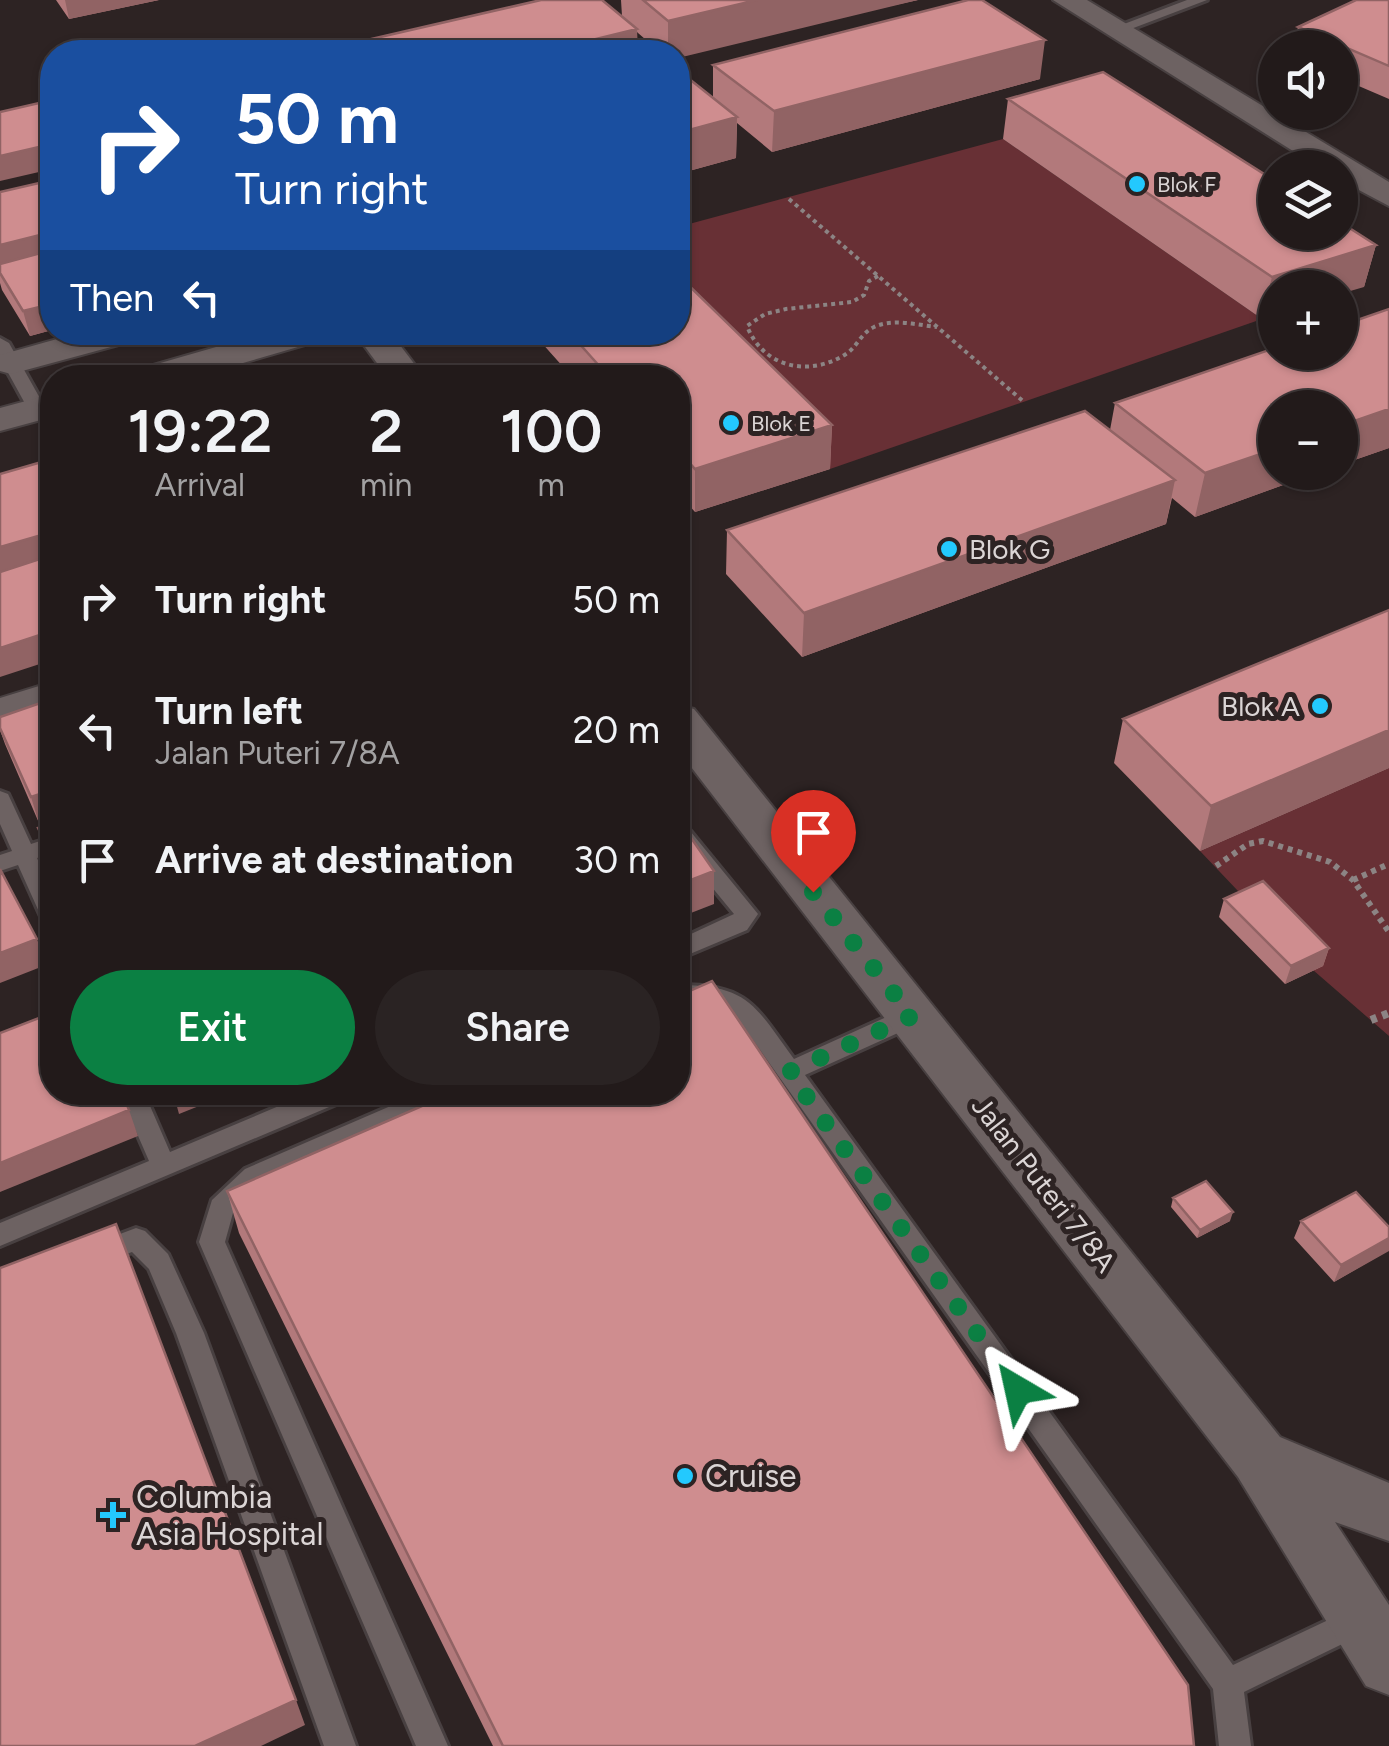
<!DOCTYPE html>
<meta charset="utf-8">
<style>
body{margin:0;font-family:Figtree,sans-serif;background:#2a2323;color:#f1f3f6;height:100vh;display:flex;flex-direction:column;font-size:38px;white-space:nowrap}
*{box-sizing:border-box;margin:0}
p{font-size:32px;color:#a2a1a2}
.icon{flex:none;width:55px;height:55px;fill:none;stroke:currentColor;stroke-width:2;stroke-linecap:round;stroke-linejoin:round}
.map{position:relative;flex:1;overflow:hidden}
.panel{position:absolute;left:40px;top:365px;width:650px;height:740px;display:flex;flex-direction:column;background:#221a1a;border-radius:40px;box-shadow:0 2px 8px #0004,0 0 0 2px #3f3839}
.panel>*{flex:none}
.guide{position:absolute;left:40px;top:40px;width:650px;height:305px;border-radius:40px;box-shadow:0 2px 8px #0004,0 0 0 2px #3f3839;background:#1a4fa0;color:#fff;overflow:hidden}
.buttons{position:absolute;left:1258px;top:30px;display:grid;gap:20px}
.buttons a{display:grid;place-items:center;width:100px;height:100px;border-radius:50%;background:#221a1a;box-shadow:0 2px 8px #0004,0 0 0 2px #3f3839;font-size:50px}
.pin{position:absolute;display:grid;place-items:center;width:85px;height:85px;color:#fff;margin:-102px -42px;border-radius:50% 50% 50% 0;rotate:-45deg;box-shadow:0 0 10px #0007}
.pin .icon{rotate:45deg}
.me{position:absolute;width:110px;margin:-55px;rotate:324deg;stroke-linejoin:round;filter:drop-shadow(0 0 8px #0008)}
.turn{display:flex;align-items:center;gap:35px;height:210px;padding:0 30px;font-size:45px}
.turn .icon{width:130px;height:130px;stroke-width:2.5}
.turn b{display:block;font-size:70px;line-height:85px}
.then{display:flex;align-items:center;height:95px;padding:0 30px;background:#0003;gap:20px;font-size:38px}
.eta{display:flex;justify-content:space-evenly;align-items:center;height:170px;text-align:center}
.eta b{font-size:60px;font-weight:600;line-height:70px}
.button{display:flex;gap:20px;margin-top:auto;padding:20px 30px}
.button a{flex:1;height:115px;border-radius:60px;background:#0b8043;color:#fff;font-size:40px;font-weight:600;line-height:115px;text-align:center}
.button a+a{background:#2a2323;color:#f1f3f6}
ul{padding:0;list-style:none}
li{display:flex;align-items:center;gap:30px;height:130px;padding:0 30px}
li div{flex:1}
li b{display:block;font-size:38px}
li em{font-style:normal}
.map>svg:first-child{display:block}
.green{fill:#683035}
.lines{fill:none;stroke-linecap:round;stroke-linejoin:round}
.lane-casing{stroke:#484041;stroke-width:6}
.street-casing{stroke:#484041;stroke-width:4}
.path-far2{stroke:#8c8484;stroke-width:4;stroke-dasharray:4 4;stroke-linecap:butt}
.path-far1{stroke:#8c8484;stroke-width:6;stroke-dasharray:5 5;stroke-linecap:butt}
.path{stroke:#8c8484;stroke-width:8;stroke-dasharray:6 6;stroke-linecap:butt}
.lane{fill:#6d6262;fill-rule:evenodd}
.street{fill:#6d6262;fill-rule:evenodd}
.wall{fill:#b2797b}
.shaded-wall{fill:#916364}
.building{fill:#cf8d8f;stroke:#916364;stroke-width:2.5}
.route{stroke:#0b8043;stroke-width:18;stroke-dasharray:0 32.4}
.poi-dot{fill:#23c9fe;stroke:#2d2323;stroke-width:4}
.labels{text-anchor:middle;stroke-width:10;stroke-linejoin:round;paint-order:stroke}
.far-poi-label{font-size:22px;fill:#dbd5d5;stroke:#2d2323;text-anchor:start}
.poi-label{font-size:28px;fill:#dbd5d5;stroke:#2d2323;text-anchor:start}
.street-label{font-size:28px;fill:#dbd5d5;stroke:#2d2323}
.near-poi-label{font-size:32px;fill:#dbd5d5;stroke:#2d2323;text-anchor:start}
</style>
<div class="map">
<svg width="1389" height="1746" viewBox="0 0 1389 1746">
<rect width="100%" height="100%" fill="#2d2323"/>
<!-- green -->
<path class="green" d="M 1003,139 L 1262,319 L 830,469 L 678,317 L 678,227 Z
M 1389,768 L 1389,1036 L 1313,970 L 1200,851 Z"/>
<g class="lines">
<!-- lane casing -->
<g class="lane-casing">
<path id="lane" d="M 1187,0 L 1207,0 L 1123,32 L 1111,29 Z
M 0,338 L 9,343 L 46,409 L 43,413 L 31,413 L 28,409 L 0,358 Z
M 0,791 L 8,794 L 31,844 L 52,837 L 52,853 L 37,858 L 52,892 L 52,925 L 44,923 L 18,865 L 0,871 L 0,855 L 12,851 L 0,824 Z
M 678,824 L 686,826 L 758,914 L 747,930 L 678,959 L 678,940 L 734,914 L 678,846 Z
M 678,985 C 749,985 755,1006 794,1059 L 904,1009 L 920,1009 L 924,1016 L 920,1023 L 805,1075 L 1233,1665 L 1360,1605 L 1371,1610 L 1375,1620 L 1371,1630 L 1244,1692 L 1251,1746 L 1219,1746 L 1213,1689 L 736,1016 L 712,1003 L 678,1003 Z
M 119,1092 L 144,1092 L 170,1152 L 312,1092 L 351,1092 L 348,1099 L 0,1246 L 0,1223 L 149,1161 Z
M 423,1092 L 461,1092 L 458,1099 L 263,1185 L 233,1213 L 225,1242 L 448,1746 L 416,1746 L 199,1242 L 212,1200 L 245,1169 Z
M 136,1228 L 145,1231 L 168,1254 L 204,1333 L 356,1746 L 324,1746 L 176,1333 L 149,1269 L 132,1252 L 97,1265 L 88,1262 L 84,1254 L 88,1246 Z"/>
</g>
<!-- street casing -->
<g class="street-casing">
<path id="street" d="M 1053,0 L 1087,0 L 1389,182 L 1389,206 L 1340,180 L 1340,168 L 1320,168 Z
M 82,332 L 141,332 L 137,340 L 11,374 L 0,371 L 0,355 Z
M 268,332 L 326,332 L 322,340 L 191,378 L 131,378 L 136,370 Z
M 354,332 L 390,332 L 425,378 L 388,378 Z
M 52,394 L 52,417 L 0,431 L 0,408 Z
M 52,682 L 52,712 L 0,729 L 0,698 Z
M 678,705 L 694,709 L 1280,1437 L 1389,1483 L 1389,1541 L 1335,1522 L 1389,1605 L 1389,1695 L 1366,1686 L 1238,1477 L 678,750 Z"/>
</g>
<!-- path-far2 -->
<path class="path-far2" d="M 789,199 L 1024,402
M 878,276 L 869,281 L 864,295 L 852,302 L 786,309 L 765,314 L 747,326 C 763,367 808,378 846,354 C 857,347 861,333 874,327 C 893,318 917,325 937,327"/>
<!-- path-far1 -->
<path class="path-far1" d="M 1216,866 L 1248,844 L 1263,841 L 1330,862 L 1353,880 L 1389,932
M 1353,880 L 1389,864"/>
<!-- path -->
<path class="path" d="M 1371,1020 L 1389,1013"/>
<!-- lane -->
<use href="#lane" class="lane"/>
<!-- street -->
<use href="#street" class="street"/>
</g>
<!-- wall -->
<path class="wall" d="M 56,0 L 159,0 L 69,19 Z
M 621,0 L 918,0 L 678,52 L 660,52 L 638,33 L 622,16 Z
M 1389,0 L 1389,99 L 1340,78 L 1340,48 L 1293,48 L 1298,27 Z
M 713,65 L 1040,79 L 772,152 L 737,123 L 736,158 L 678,174 L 678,70 L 713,99 Z
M 1008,99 L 1376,245 L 1364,287 L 1275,288 L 1275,315 L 1262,319 L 1003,139 Z
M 52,180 L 52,330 L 30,336 L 2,290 L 0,283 L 0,192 Z
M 1389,309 L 1389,448 L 1340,465 L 1340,408 L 1275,472 L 1319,472 L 1195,517 L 1172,498 L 1166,524 L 802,657 L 726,574 L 727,530 L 1110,430 L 1115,403 Z
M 532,332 L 678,332 L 832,425 L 830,469 L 695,512 L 678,493 L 678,378 L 573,378 Z
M 1389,610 L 1389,768 L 1200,851 L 1114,763 L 1123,719 Z
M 52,699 L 52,819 L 39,823 L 5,744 L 0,730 L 0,717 Z
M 52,823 L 52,865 L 38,828 Z
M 1224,899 L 1329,948 L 1323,966 L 1285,984 L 1219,917 Z
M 227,1191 L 1194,1746 L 493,1746 L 239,1233 Z
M 1173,1198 L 1230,1221 L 1197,1238 L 1171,1207 Z
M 1301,1221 L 1389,1227 L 1389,1250 L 1334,1282 L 1294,1238 Z"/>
<!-- shaded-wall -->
<path class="shaded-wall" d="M 65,0 L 159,0 L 69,19 Z
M 757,0 L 918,0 L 678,58 L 678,52 L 668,52 L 668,21 Z
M 637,29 L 638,52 L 543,52 Z
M 1045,40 L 1040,79 L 772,152 L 774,111 Z
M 737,117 L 736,158 L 678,174 L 678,133 Z
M 52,144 L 52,169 L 0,181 L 0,156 Z
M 52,232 L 52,258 L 0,272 L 0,245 Z
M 1376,245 L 1364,287 L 1340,294 L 1340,288 L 1275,288 L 1275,315 L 1262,319 L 1272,277 Z
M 52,304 L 52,330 L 30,336 L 23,311 Z
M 1389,409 L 1389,448 L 1340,465 L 1340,426 Z
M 832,425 L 830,469 L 695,512 L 695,469 Z
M 1275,449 L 1275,472 L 1319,472 L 1195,517 L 1205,473 Z
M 1175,480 L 1166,524 L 802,657 L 804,613 Z
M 52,532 L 52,560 L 0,575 L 0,547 Z
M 52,631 L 52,660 L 0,677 L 0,648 Z
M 1389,730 L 1389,768 L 1200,851 L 1211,806 Z
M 52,790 L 52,819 L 39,823 L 31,797 Z
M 714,871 L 714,904 L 678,918 L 678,885 Z
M 37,939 L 46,965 L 0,983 L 0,953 Z
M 1329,948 L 1323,966 L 1285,984 L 1291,966 Z
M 173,1092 L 234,1092 L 179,1114 Z
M 129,1110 L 138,1136 L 0,1192 L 0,1163 Z
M 1233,1212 L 1230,1221 L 1197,1238 L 1200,1230 Z
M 1389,1238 L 1389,1251 L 1334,1282 L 1341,1265 Z
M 296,1700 L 305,1725 L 261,1746 L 195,1746 Z"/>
<!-- building -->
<path class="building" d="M 541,0 L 602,0 L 637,29 L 543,52 L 315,52 Z
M 643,0 L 757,0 L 668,21 Z
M 968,0 L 982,0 L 1045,40 L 774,111 L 713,65 Z
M 1356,0 L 1389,0 L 1389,66 L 1298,27 Z
M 678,70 L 737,117 L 678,133 Z
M 1103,72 L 1275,181 L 1275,232 L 1340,232 L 1340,222 L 1376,245 L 1272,277 L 1008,99 Z
M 52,100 L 52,144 L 0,156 L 0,112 Z
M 52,180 L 52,232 L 0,245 L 0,192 Z
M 52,250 L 52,304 L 23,311 L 0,273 L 0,264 Z
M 678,275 L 832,425 L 695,469 L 678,450 L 678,378 L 610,378 L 569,332 L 678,332 Z
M 1389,309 L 1389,409 L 1340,426 L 1340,408 L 1275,408 L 1275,449 L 1205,473 L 1115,403 L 1275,348 L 1275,352 L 1340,352 L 1340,326 Z
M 1085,411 L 1175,480 L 804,613 L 727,530 Z
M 52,459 L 52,532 L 0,547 L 0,474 Z
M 52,555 L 52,631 L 0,648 L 0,572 Z
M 1389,610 L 1389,730 L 1211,806 L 1123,719 Z
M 52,699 L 52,790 L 31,797 L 0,728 L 0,717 Z
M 678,819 L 714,871 L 678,885 Z
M 52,823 L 52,857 L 38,828 Z
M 0,869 L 37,939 L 0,953 Z
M 1263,881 L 1329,948 L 1291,966 L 1224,899 Z
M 712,981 L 1188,1685 L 1194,1746 L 503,1746 L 227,1191 L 454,1092 L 678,1092 L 678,996 Z
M 52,1013 L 52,1092 L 122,1092 L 129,1110 L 0,1163 L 0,1033 Z
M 1206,1181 L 1233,1212 L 1200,1230 L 1173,1198 Z
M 1356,1192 L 1389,1227 L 1389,1238 L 1341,1265 L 1301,1221 Z
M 116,1224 L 296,1700 L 195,1746 L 0,1746 L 0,1268 Z"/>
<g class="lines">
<!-- route -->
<path class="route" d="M 813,892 L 912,1016 L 789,1072 L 1018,1390"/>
</g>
<!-- markers -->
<g class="poi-dot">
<circle cx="1137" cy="184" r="10"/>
<circle cx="731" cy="423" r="10"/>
<circle cx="949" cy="549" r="10"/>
<circle cx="1320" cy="706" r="10"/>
<circle cx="685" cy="1476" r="10"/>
<path d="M108 1500h10v10h10v10h-10v10h-10v-10h-10v-10h10z"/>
</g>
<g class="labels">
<!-- far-poi labels -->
<g class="far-poi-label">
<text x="1157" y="192">Blok F</text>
<text x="751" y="431">Blok E</text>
</g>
<!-- poi labels -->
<g class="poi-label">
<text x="969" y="559">Blok G</text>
<text x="1300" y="716" text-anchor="end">Blok A</text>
</g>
<!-- street labels -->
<g class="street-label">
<text transform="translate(1044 1184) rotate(52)" y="10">Jalan Puteri 7/8A</text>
</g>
<!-- near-poi labels -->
<g class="near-poi-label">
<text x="705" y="1487">Cruise</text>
<text x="136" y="1508">Columbia<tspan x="136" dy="37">Asia Hospital</tspan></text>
</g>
</g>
</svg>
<div class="buttons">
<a><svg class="icon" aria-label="sound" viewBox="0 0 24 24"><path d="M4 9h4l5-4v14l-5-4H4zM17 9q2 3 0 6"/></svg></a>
<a><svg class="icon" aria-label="layers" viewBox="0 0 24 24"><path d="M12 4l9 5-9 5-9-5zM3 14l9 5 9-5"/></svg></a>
<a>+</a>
<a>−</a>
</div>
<div class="pin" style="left:813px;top:892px;background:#d93025"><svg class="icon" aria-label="arrive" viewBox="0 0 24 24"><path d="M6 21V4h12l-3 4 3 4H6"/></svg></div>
<svg class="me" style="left:1018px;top:1390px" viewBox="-20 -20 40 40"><path d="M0-17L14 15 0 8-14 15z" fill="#0b8043" stroke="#fff" stroke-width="4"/></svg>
<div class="guide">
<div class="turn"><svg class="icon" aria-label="right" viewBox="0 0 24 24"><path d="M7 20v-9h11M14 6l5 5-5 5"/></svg><div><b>50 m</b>Turn right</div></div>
<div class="then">Then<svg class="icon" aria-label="left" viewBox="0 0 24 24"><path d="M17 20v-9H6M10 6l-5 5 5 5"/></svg></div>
</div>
<section class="panel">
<div class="eta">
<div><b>19:22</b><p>Arrival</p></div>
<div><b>2</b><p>min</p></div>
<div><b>100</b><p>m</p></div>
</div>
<ul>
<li><svg class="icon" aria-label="right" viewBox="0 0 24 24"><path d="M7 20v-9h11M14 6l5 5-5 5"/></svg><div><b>Turn right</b></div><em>50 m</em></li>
<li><svg class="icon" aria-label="left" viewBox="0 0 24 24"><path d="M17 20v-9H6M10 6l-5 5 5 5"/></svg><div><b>Turn left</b><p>Jalan Puteri 7/8A</p></div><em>20 m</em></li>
<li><svg class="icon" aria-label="arrive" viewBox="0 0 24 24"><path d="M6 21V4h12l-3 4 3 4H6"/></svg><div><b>Arrive at destination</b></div><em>30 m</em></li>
</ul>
<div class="button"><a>Exit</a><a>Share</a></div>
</section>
</div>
